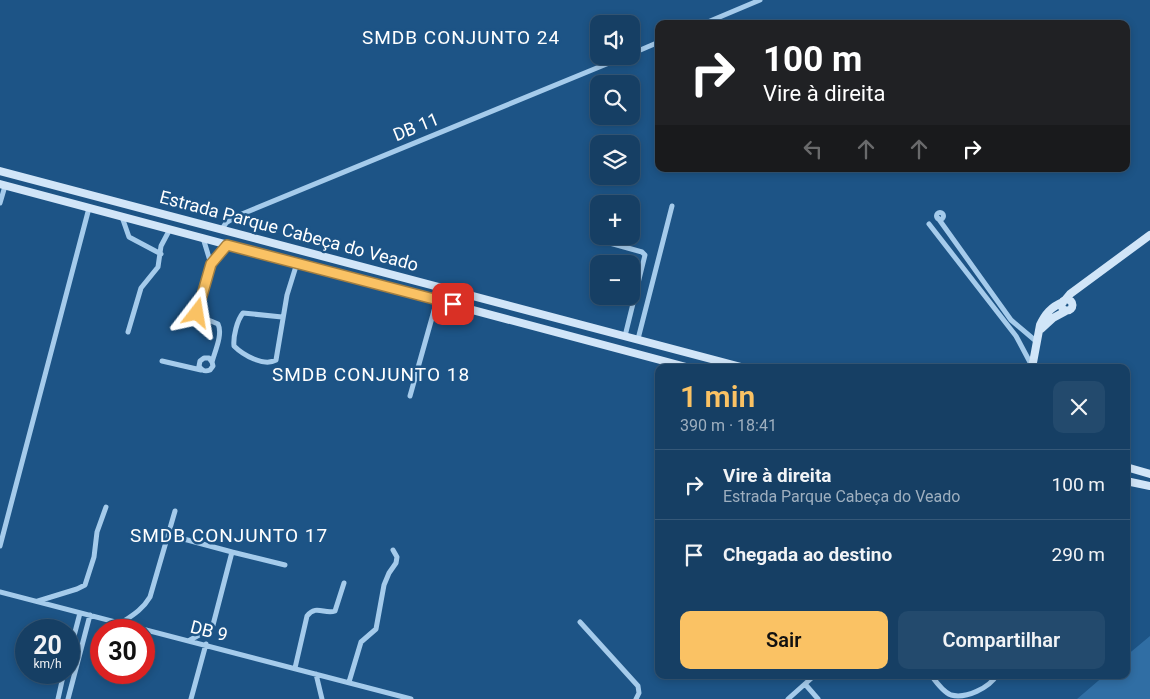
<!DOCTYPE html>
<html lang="pt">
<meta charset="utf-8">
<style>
body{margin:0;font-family:Roboto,sans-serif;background:#234a6d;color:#f1f3f6;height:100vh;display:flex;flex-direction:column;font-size:19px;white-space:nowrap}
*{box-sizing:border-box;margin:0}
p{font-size:16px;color:#9eafbf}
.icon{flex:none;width:28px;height:28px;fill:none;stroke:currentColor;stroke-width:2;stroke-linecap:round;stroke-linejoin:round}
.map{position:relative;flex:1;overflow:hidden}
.panel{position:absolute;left:655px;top:364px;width:475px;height:315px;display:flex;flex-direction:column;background:#163f64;border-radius:10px;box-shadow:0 2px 8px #0003,0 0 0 1px #355878}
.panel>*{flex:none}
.guide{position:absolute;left:655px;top:20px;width:475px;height:152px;border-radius:10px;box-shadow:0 2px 8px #0003,0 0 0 1px #355878;background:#202124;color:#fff;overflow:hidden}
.fabs{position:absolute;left:590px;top:15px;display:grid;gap:10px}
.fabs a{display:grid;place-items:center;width:50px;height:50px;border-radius:10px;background:#163f64;box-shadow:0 2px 8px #0003,0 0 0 1px #355878;font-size:25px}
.speed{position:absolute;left:15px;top:619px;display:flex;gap:10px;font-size:25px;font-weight:700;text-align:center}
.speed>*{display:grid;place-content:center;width:65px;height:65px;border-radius:50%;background:#163f64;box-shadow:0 2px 8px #0003,0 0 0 1px #355878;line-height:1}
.speed small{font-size:12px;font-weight:400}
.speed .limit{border:8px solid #d22;background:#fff;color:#111}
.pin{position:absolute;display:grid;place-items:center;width:42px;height:42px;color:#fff;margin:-21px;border-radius:10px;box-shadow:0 2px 8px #0006}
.me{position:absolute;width:55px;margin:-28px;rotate:14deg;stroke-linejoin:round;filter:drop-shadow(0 0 4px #0008)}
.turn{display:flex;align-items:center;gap:18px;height:105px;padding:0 25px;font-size:22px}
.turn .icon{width:65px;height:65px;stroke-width:2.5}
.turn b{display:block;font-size:35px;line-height:42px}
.lanes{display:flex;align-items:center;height:48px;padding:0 25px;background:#0003;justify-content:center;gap:25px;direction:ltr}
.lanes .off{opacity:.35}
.round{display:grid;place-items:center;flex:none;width:52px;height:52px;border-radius:10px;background:#234a6d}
.headline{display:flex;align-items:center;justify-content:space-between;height:85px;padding:0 25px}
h1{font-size:30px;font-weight:600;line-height:38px;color:#fac264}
.cta{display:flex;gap:10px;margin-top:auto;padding:10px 25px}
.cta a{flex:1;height:58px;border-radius:10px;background:#fac264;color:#111;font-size:20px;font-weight:600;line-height:58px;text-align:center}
.cta a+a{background:#234a6d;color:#f1f3f6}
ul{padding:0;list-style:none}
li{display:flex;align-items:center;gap:15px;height:70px;padding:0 25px;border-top:1px solid #355878}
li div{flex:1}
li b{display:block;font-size:19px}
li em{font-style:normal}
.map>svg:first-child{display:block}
.green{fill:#306ea4}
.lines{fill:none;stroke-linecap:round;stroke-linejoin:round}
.street{stroke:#a5cbeb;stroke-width:5}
.secondary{stroke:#d1e5f8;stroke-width:8}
.route-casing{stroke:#a27e41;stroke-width:12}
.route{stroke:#fac264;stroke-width:9}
.labels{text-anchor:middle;stroke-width:5;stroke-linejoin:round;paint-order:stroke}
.street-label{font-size:18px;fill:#fff;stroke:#1d5486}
.neighbourhood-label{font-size:19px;letter-spacing:1px;fill:#fff;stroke:#1d5486}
</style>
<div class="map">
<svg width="1150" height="699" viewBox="0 0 1150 699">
<rect width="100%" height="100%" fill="#1d5486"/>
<!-- green -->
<path class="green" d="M 1150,636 L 1150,699 L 1077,699 L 1105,675 L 1126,675 L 1126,656 Z"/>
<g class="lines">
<!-- street -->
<path class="street" d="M 703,24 L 760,0
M 631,54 L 659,42
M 0,203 L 5,186
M936.5 216a3.5 3.5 0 1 1 7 0a3.5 3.5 0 1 1-7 0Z
M 122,217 L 129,237 L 161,254
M 938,218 L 1011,320 L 1037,342
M 929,224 L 1016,336 L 1032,366
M 222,229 L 226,223 L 237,216 L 626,56
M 203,238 L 211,264
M 599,240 L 642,252 L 645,255 L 625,336
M 282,317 L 243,313 C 237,320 233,337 234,346 C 243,355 264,367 276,360 L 287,295 L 297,263
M 128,332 L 141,288 L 158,267 L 161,246 L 170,229
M 638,339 L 672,206
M 162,361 L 201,370
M 212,362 L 209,358 L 204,358 L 200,361 L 199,366 C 202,371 205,372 210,370 L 213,366 L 212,362 C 215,351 223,334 218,324 L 199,316 L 197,311 L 211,264 L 227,245
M 410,396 L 437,300
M 180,538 L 232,552 L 213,625 L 210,629 L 190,640
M 0,546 L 89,208
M 232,552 L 285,565
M 0,592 L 411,699
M 38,601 L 77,589 L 85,585 L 94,557 L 97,532 L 106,507
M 580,622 L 638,686 L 639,693 L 636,699
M 121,623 C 133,615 143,609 150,597 L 175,511
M 69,655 L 80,613
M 295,668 L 307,616 C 316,604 325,615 335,611 L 344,583
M 316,674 L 322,699
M 931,675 C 936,682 943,692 951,695 C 966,699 989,688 997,675
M 349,682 L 361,642 L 376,629 L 384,585 L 389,573 L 396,563 L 397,557 L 393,550
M 805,684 L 818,699
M 58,699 L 64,672
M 68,699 L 90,615
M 191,699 L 206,644
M 788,699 L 815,675"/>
<!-- secondary -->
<path class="secondary" d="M 0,171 L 745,368
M 0,184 L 690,368
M1061.5 305a5.5 5.5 0 1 1 11 0a5.5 5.5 0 1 1-11 0Z
M 1065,300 L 1070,294 L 1150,235
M 1041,329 L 1053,318 L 1066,311
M 1032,368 L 1040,325 C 1045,314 1051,307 1063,302
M 1126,467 L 1150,474
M 1126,481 L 1150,486"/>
</g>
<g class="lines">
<!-- route casing -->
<g class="route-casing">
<path id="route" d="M 197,313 L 211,264 L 227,245 L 453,304"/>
</g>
<!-- route -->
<use href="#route" class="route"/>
</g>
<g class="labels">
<!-- street labels -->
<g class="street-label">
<text transform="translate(416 127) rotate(-22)" y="6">DB 11</text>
<text transform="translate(289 231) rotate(15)" y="6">Estrada Parque Cabeça do Veado</text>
<text transform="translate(209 631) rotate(14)" y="6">DB 9</text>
</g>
<!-- neighbourhood labels -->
<g class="neighbourhood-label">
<text x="461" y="44">SMDB CONJUNTO 24</text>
<text x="371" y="381">SMDB CONJUNTO 18</text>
<text x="229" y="542">SMDB CONJUNTO 17</text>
</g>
</g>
</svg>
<div class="fabs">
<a><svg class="icon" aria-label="sound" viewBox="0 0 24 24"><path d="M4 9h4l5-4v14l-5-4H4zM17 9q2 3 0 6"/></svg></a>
<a><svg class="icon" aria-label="search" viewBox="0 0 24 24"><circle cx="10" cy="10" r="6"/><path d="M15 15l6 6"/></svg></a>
<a><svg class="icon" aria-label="layers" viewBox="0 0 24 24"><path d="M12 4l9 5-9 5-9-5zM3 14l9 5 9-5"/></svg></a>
<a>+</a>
<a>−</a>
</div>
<div class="speed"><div>20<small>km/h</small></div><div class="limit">30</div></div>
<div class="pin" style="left:453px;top:304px;background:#d93025"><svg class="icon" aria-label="arrive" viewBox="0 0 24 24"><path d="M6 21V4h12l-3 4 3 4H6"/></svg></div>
<svg class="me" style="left:197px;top:313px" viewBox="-20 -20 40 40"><path d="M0-17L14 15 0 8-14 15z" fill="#fac264" stroke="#fff" stroke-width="4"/></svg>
<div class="guide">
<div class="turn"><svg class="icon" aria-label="right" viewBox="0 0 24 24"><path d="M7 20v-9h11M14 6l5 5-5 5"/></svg><div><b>100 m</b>Vire à direita</div></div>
<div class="lanes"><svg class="icon off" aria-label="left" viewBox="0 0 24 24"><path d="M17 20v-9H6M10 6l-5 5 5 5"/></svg><svg class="icon off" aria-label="ahead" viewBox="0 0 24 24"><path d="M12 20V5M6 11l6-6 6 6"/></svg><svg class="icon off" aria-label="ahead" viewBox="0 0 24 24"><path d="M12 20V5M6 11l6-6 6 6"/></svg><svg class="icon" aria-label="right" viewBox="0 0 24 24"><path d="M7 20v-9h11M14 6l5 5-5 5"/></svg></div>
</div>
<section class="panel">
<div class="headline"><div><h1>1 min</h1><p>390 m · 18:41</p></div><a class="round"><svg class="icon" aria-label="close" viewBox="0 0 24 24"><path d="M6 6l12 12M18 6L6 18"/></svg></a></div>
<ul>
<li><svg class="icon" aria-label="right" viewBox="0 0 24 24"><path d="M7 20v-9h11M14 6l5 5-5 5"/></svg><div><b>Vire à direita</b><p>Estrada Parque Cabeça do Veado</p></div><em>100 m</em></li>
<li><svg class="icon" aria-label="arrive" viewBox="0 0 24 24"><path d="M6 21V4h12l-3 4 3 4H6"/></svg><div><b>Chegada ao destino</b></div><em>290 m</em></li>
</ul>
<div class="cta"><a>Sair</a><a>Compartilhar</a></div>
</section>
</div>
